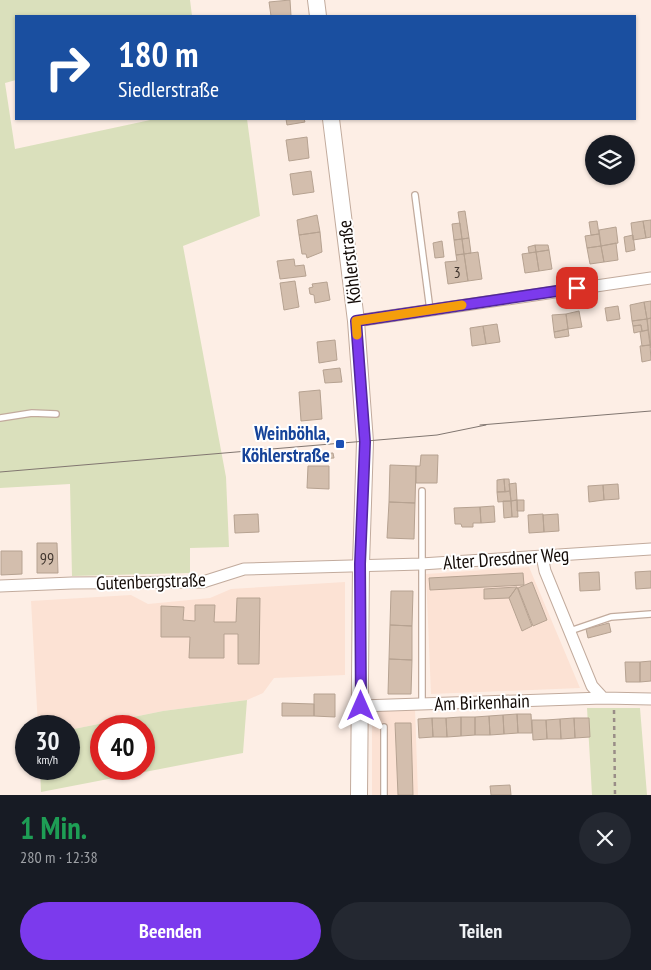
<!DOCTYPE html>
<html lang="de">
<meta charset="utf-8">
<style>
body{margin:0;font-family:"PT Sans Narrow",sans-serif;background:#242831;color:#f1f3f6;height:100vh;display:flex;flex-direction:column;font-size:19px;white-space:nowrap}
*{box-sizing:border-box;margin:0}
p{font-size:16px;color:#9ea1a6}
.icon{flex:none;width:28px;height:28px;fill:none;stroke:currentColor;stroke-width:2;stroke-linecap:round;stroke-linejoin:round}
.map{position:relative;height:795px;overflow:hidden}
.panel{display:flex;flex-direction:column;background:#171b24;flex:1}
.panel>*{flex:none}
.hud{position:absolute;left:15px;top:15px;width:621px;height:105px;border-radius:0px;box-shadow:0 1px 4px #0004;background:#1a4fa0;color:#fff;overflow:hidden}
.fabs{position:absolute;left:585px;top:135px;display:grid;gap:10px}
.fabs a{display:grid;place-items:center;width:50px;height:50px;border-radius:50%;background:#171b24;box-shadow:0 1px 4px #0004;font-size:25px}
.speed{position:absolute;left:15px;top:715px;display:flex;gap:10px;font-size:25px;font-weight:700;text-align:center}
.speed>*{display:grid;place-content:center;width:65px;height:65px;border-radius:50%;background:#171b24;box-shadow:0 1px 4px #0004;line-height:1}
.speed small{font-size:12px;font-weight:400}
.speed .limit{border:8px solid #d22;background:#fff;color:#111}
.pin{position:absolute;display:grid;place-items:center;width:42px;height:42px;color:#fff;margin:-21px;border-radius:10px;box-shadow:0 2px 8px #0006}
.me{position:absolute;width:55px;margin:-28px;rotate:0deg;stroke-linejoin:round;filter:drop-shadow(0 0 4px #0008)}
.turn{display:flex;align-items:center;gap:18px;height:105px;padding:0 20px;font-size:22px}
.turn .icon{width:65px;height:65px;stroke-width:2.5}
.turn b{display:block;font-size:35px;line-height:42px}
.round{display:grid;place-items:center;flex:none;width:52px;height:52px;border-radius:26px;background:#242831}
.overview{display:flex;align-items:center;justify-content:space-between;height:85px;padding:0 20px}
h1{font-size:30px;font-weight:600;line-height:38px;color:#1e9e55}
.button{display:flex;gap:10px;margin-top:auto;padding:10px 20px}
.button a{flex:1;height:58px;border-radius:30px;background:#7c3aed;color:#fff;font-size:20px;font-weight:600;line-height:58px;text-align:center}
.button a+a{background:#242831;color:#f1f3f6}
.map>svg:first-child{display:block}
.built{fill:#fce2d4}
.green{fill:#dae0bc;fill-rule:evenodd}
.building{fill:#d3bead;stroke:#b6a291}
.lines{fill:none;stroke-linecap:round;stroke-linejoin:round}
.lane-casing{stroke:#c2ab9d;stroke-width:8}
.street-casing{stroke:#c2ab9d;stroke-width:13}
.secondary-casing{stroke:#c2ab9d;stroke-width:18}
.path{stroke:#998d87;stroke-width:2.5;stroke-dasharray:4 4;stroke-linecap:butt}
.lane{stroke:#fff;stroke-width:5.5}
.street{stroke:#fff;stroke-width:11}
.secondary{stroke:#fff;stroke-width:16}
.tram{stroke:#817670;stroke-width:1}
.route-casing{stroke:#51269a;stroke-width:12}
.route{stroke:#7c3aed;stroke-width:9}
.slow{stroke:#f59e0b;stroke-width:9}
.transit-dot{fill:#1a4fb4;stroke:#fff;stroke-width:2}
.labels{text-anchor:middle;stroke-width:4;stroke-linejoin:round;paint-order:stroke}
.number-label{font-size:16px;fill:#423730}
.street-label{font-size:19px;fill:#120a06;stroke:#fff}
.transit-label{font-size:19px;font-weight:bold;fill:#164399;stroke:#fff;text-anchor:end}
</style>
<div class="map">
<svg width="651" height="795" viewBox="0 0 651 795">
<rect width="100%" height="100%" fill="#fdeee5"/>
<!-- built -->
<path class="built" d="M 529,567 L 580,688 L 431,694 L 426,574 Z
M 345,582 L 345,675 L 274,678 L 263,693 L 247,700 L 163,711 L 69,730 L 69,726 L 38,726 L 31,601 L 131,595 L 148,604 L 210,598 L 231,589 Z
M 415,708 L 418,795 L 372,795 L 372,711 Z"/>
<!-- green -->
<path class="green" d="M 0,0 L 190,0 L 192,16 L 16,16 L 16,80 L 5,83 L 15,149 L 155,119 L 247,119 L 260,216 L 183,246 L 226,477 L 229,547 L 190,548 L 190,573 L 72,576 L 70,484 L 0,488 Z
M 247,700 L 243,753 L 41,792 L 40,769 L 69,769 L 69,730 L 163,711 ZM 144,726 L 144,769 L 101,769 L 101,726 Z
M 587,708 L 640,708 L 647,795 L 592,795 Z"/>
<!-- building -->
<path class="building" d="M 290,0 L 291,16 L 271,16 L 269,2 Z
M 286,119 L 304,119 L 305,122 L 287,125 Z
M 307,137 L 309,158 L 289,161 L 286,140 Z
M 311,171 L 314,192 L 293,195 L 290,174 Z
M 465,211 L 469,238 L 462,239 L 458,212 Z
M 317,215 L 320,232 L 299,235 L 297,220 Z
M 651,220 L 651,237 L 646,238 L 643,221 Z
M 597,221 L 599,234 L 591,235 L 589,222 Z
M 643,221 L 646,238 L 633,240 L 631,223 Z
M 460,223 L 462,239 L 454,240 L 452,224 Z
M 616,227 L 618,243 L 601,246 L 599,230 Z
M 320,232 L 322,252 L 307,258 L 306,254 L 302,254 L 299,235 Z
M 599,234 L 601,246 L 587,248 L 585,236 Z
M 633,235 L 635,250 L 626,252 L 624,237 Z
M 469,238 L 471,253 L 464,254 L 462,239 Z
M 462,239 L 464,254 L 456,255 L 454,240 Z
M 442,241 L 444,257 L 435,258 L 433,243 Z
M 616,243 L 618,260 L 604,262 L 601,246 Z
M 535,245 L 548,245 L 549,250 L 536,252 Z
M 535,245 L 536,252 L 529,253 L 528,247 Z
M 601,246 L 604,262 L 590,264 L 587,248 Z
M 549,250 L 552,269 L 539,271 L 536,252 Z
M 478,252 L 482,279 L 468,281 L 464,254 Z
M 536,252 L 539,271 L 525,273 L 522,254 Z
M 464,254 L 468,281 L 448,284 L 445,262 L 457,261 L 456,255 Z
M 294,259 L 295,266 L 304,265 L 306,276 L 280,279 L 277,261 Z
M 295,281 L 299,307 L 284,310 L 280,283 Z
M 327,282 L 330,300 L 315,303 L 314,295 L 310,294 L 309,288 L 313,287 L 312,284 Z
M 651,301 L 651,318 L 647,319 L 644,302 Z
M 644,302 L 647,319 L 632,321 L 630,305 Z
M 618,306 L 620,319 L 607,321 L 605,308 Z
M 579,311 L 582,327 L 568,329 L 566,314 Z
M 566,314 L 568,329 L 554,332 L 552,315 Z
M 651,318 L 651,348 L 647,319 Z
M 647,319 L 648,330 L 642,331 L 641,325 L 633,326 L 632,321 Z
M 497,324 L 500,342 L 486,344 L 483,326 Z
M 641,325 L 642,331 L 634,333 L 633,326 Z
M 483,326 L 486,344 L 472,346 L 470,328 Z
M 568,329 L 569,336 L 555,338 L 554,332 Z
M 648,330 L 650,345 L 642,346 L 640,332 Z
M 335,340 L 337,360 L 319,363 L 317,342 Z
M 650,345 L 651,360 L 642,362 L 640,346 Z
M 340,368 L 342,382 L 325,383 L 323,370 Z
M 320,390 L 322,419 L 301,421 L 299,392 Z
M 333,453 L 334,458 L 317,459 L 316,454 Z
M 421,455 L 438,455 L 437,483 L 416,483 L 416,466 L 420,466 Z
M 390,465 L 416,466 L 415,503 L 389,502 Z
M 308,466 L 329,466 L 329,489 L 307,488 Z
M 504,479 L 505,492 L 497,492 L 497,480 Z
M 504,479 L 509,479 L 510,491 L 505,492 Z
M 516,483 L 517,500 L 511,501 L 509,484 Z
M 618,484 L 619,499 L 604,500 L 603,485 Z
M 603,485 L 604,500 L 589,502 L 588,486 Z
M 510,491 L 511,501 L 498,502 L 497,492 Z
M 517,500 L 524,500 L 524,511 L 517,511 Z
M 517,500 L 518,517 L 512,517 L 511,501 Z
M 503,501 L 511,501 L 512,517 L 504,518 Z
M 389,502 L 415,503 L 414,539 L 387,538 Z
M 494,506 L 495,522 L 481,523 L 480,507 Z
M 480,507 L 481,523 L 473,523 L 473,527 L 462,527 L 461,524 L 455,524 L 454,508 Z
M 258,514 L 259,532 L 235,533 L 234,515 Z
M 543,514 L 544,532 L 529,533 L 528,515 Z
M 558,514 L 559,531 L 544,532 L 543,515 Z
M 37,543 L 57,543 L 58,573 L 37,573 Z
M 1,551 L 22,551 L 22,574 L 1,575 Z
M 651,571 L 651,588 L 636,589 L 635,572 Z
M 599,572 L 600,590 L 580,591 L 579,573 Z
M 523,573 L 524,585 L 430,590 L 429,578 Z
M 532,582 L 547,620 L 533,626 L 518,588 Z
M 517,587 L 532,626 L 522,631 L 509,598 Z
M 517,587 L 509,598 L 484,599 L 484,589 Z
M 391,591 L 413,591 L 412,626 L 390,625 Z
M 237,598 L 260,598 L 259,664 L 238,664 L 238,634 L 224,634 L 224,658 L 189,658 L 190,637 L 161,637 L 161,606 L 184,607 L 183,620 L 195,621 L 195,605 L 215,605 L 214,622 L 236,622 Z
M 609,623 L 611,632 L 588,638 L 586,629 Z
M 390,625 L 412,626 L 412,660 L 389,659 Z
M 389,659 L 412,660 L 411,694 L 388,694 Z
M 651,661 L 651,681 L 640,682 L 640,662 Z
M 625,662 L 640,662 L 640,682 L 626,682 Z
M 314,694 L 335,694 L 335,717 L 314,716 Z
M 282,703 L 314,704 L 314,716 L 282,716 Z
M 517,714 L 531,714 L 532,733 L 518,733 Z
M 517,714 L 518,733 L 504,734 L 503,715 Z
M 503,715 L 504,734 L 490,735 L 489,716 Z
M 489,716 L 490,735 L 475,735 L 475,717 Z
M 461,717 L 461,736 L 447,737 L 446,718 Z
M 461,717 L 475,717 L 475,735 L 461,736 Z
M 432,718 L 446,718 L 447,737 L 433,737 Z
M 432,718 L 433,737 L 419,738 L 418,719 Z
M 574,718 L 589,718 L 590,737 L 575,738 Z
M 574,718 L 575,738 L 561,739 L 560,719 Z
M 560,719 L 561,739 L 547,739 L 546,720 Z
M 532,720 L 546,720 L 547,739 L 533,740 Z
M 395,723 L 411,723 L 413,795 L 398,795 Z
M 510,785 L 511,795 L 491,795 L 490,786 Z"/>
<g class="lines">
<!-- lane casing -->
<g class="lane-casing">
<path id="lane" d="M 415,195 L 430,310
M 0,418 L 32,413 L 56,414
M 570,631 L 611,617 L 651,614
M 422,704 L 422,491
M 384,727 L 384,795"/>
</g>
<!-- street casing -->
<g class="street-casing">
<path id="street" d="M 356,321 L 651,278
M 542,556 L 545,571 L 592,686 L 603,698
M 0,586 L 72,583 L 203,582 L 244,569 L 421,564 L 651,549
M 361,706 L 603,698 L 651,699"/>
</g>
<!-- secondary casing -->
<g class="secondary-casing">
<path id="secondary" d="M 316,0 L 318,16
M 331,119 L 356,321 L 365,442 L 361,564 L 359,795"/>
</g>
<!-- path -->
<path class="path" d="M 614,710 L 615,795"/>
<!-- lane -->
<use href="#lane" class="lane"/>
<!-- street -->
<use href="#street" class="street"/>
<!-- secondary -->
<use href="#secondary" class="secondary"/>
<!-- tram -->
<path class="tram" d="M 480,425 L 651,411
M 0,472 L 437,435 L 486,425"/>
</g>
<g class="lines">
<!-- route casing -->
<g class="route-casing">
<path id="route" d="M 361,706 L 360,564 L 365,442 L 356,321 L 577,288"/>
</g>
<!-- route -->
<use href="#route" class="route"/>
<!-- slow -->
<path class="slow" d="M 357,335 L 356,321 L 462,305"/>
</g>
<!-- markers -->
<rect class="transit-dot" x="335" y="439" width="10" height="10" rx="2.5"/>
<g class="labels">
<!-- number labels -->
<g class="number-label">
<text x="457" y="278">3</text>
<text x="47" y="564">99</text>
</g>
<!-- street labels -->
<g class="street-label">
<text transform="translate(349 262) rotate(-97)" y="7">Köhlerstraße</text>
<text transform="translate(506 558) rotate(-4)" y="7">Alter Dresdner Weg</text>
<text transform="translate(151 581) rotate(-2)" y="7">Gutenbergstraße</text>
<text transform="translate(482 702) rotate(-2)" y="7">Am Birkenhain</text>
</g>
<!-- transit labels -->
<g class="transit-label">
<text x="330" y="440">Weinböhla,<tspan x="330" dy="22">Köhlerstraße</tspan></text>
</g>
</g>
</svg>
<div class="fabs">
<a><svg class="icon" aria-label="layers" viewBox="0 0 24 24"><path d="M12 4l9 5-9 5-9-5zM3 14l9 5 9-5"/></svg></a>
</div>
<div class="speed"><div>30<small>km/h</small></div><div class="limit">40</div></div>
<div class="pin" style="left:577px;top:288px;background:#d93025"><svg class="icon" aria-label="arrive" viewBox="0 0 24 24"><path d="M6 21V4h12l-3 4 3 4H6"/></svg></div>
<svg class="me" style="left:361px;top:706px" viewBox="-20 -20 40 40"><path d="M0-17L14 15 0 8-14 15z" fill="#7c3aed" stroke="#fff" stroke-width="4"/></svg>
<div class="hud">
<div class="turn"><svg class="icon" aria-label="right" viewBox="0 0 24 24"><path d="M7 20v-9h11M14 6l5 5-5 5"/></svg><div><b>180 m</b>Siedlerstraße</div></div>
</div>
</div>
<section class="panel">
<div class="overview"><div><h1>1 Min.</h1><p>280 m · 12:38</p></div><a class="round"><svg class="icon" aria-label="close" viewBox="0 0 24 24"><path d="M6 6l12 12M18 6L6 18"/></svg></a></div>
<div class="button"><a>Beenden</a><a>Teilen</a></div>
</section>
